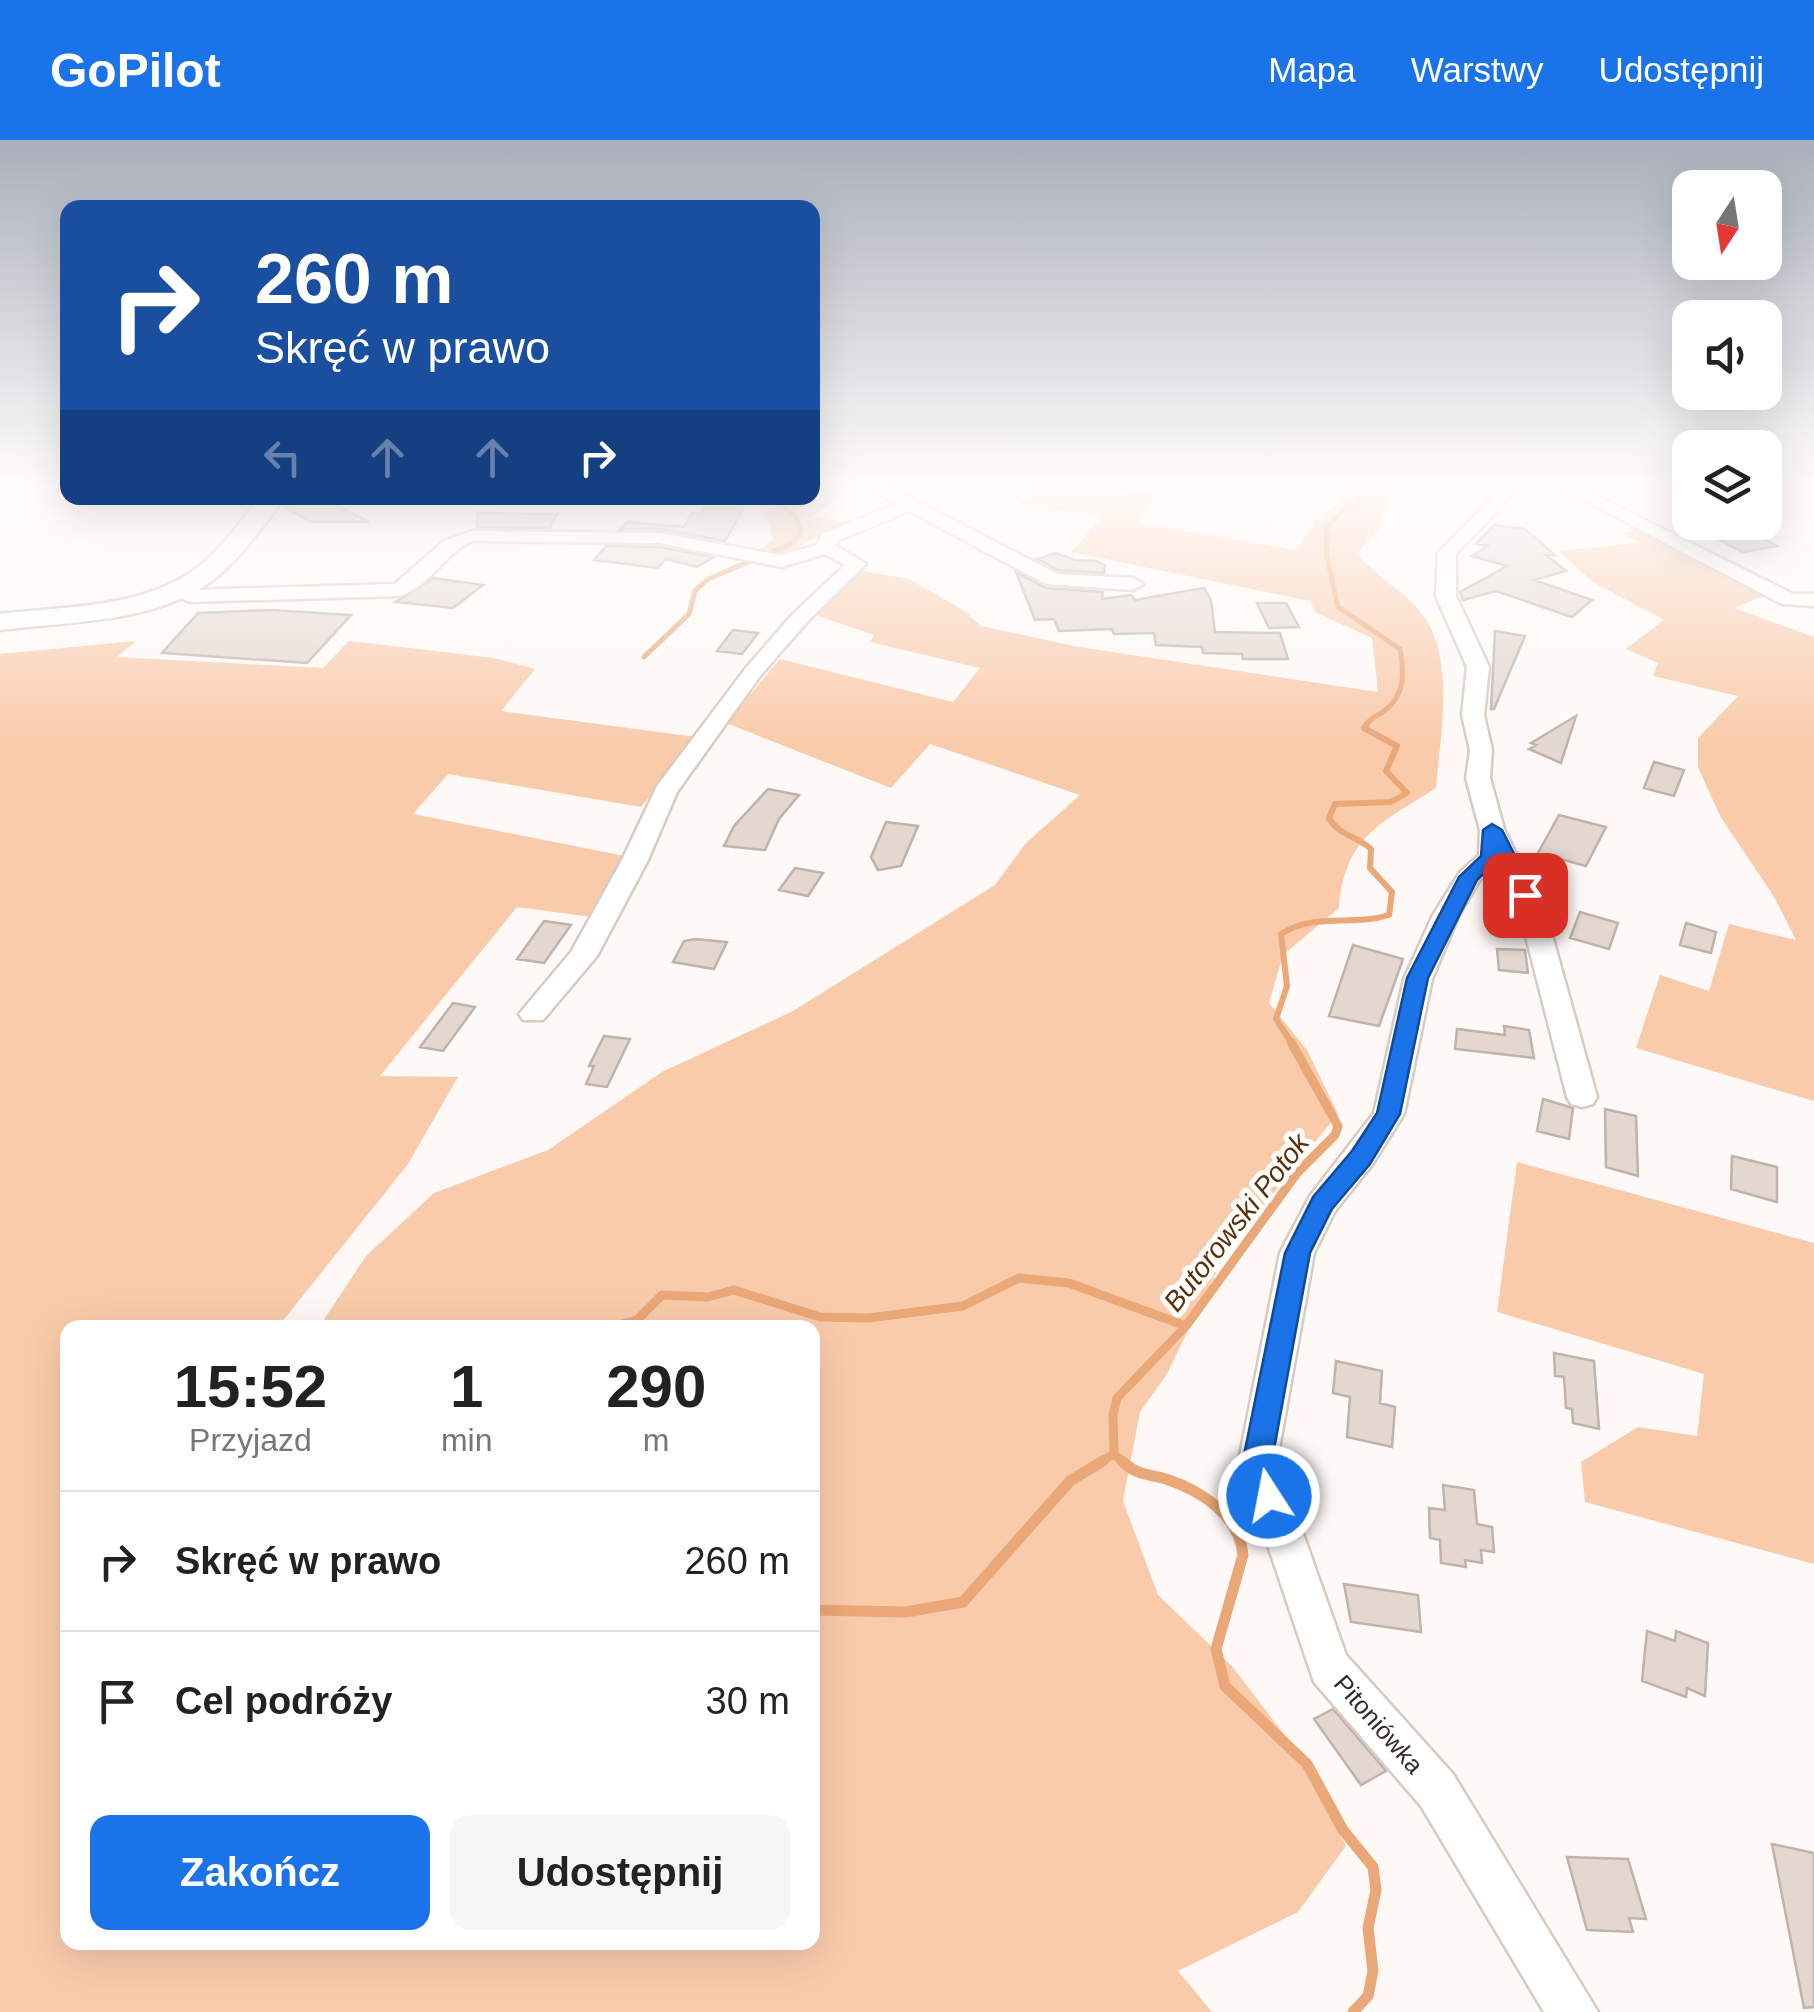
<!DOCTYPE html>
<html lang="pl">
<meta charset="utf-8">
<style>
body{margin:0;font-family:Helvetica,sans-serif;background:#f6f6f6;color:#222;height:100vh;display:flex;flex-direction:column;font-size:38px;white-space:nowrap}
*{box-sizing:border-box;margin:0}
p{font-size:32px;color:#767676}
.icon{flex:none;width:55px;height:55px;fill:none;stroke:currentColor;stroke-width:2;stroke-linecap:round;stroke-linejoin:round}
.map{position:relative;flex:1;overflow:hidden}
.sheet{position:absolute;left:60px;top:1180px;width:760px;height:630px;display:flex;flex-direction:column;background:#fff;border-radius:20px;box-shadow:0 10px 40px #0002}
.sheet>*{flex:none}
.top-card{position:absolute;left:60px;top:60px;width:760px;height:305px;border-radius:20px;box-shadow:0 10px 40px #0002;background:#1a4fa0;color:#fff;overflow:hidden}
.needle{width:65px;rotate:192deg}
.fabs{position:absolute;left:1672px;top:30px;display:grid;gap:20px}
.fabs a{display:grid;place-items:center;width:110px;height:110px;border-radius:20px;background:#fff;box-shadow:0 10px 40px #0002;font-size:50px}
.pin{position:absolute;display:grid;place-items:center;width:85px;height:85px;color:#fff;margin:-42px;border-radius:20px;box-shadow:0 5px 15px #0006}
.me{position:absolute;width:110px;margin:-55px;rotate:349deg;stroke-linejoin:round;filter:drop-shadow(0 0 8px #0008)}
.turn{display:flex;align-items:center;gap:35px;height:210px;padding:0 30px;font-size:45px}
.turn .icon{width:130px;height:130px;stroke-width:2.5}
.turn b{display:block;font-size:70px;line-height:85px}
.lanes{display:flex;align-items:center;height:95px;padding:0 30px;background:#0003;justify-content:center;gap:50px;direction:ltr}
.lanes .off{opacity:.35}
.eta{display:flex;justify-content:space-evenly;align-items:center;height:170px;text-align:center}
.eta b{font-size:60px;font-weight:700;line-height:70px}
.button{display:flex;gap:20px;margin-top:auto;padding:20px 30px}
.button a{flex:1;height:115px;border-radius:20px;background:#1a73e8;color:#fff;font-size:40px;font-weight:700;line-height:115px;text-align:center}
.button a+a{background:#f6f6f6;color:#222}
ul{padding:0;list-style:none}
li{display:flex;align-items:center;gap:30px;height:140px;padding:0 30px;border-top:2px solid #e0e0e0}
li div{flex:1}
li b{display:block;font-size:38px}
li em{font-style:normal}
header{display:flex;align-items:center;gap:60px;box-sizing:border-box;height:140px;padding:0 50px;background:#1a73e8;color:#fff}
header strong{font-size:48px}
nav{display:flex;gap:55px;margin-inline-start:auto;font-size:35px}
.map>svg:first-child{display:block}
.green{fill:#f9cbab}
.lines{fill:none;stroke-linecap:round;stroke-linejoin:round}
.stream-far3{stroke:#eaa777;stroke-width:5}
.stream-far2{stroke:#eaa777;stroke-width:6}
.stream-far1{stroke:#eaa777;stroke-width:9}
.stream{stroke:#eaa777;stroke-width:11}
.building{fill:#e3d7cf;stroke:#bfb3ab;stroke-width:2.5}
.street-casing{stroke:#d7cbc3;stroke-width:5}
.secondary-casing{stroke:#d7cbc3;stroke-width:5}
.street{fill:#fff;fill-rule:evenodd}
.secondary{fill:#fff;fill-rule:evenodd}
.route{fill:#1a73e8;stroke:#114b97;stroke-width:2.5}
.labels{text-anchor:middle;stroke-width:10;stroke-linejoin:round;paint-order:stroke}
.street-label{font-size:25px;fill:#312c29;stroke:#fff}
.water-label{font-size:28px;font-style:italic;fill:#5a2f0a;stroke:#fff}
</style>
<header>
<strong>GoPilot</strong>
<nav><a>Mapa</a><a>Warstwy</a><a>Udostępnij</a></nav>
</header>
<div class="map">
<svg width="1814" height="1872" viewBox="0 0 1814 1872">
<rect width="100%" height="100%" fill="#fef9f6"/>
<!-- green -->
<path class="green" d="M 818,343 L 855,343 L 812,377 L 847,382 L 778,417 L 756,413 L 773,400 L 768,380 L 753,358 L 812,358 L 813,346 Z
M 1025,343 L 1102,343 L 1156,354 L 1139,383 L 1296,410 L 1315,381 L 1346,357 L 1339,343 L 1390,343 L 1393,352 L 1377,391 L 1357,413 C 1377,438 1407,452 1425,478 C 1455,522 1440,599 1436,648 C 1380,684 1345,696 1339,768 L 1283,815 L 1269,863 L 1307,910 L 1338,974 L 1227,1110 L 1167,1234 L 1140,1272 L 1123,1361 L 1158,1455 L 1232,1526 L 1289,1601 L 1346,1706 L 1298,1772 L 1178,1831 L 1212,1872 L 0,1872 L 0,514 L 136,501 L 117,517 L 323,528 L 349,501 L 494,518 L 535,529 L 501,571 L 696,597 L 641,667 L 448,634 L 413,674 L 625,716 L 592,777 L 517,767 L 380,936 L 458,937 L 408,1024 L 278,1187 L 68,1188 L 68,1802 L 812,1802 L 812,1188 L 319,1187 L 366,1116 L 434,1053 L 548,1010 L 662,932 L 793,871 L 995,745 L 1026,703 L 1080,655 L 930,604 L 891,648 L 726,583 L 780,519 L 953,562 L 980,528 L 870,502 L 874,495 L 815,475 L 858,430 L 909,439 L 963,470 L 981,486 L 1079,507 L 1378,552 L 1372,498 L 1315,472 L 1310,461 L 1071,412 L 1102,377 L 1020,364 L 1035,348 Z
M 1641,387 L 1769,454 L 1734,468 L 1814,497 L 1814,961 L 1636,908 L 1660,835 L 1709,851 L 1729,784 L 1796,800 L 1773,755 L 1720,676 L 1698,627 L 1698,598 L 1738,556 L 1653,536 L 1658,523 L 1626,509 L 1664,480 L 1593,442 L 1558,411 L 1639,403 L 1624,393 Z
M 1517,1022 L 1814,1103 L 1814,1424 L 1585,1362 L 1581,1322 L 1638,1287 L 1697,1296 L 1704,1234 L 1497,1172 Z"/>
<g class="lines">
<!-- stream-far3 -->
<path class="stream-far3" d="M 1356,343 L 1359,365 L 1341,372 L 1326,388 L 1327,417 L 1338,467 L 1400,509 C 1404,532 1406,555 1384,571 C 1376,577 1371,577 1365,586
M 644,517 L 689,474 L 695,451 L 708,439 L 793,403 L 801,392 L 796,377 L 772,358"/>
<!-- stream-far2 -->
<path class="stream-far2" d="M 1293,905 L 1276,879 L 1287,846 L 1281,794 C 1315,772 1352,787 1389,775 L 1392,752 L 1370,728 L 1371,709 C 1357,696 1338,695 1329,678 L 1335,664 L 1391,662 L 1407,653 L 1386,631 L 1397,606 L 1364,588 L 1367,584"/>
<!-- stream-far1 -->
<path class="stream-far1" d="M 606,1188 L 637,1180 L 662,1155 L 708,1157 L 734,1150 L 820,1177 L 868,1178 L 963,1166 L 1019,1138 L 1069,1143 L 1186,1186
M 1099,1323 L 1114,1314
M 1124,1323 L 1114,1314 L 1113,1275 L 1117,1258 L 1186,1186 L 1297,1033 L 1335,995 L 1338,986 L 1291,902"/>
<!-- stream -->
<path class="stream" d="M 1122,1321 C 1136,1335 1148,1334 1166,1339 C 1202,1351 1239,1375 1243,1415 L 1216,1509 L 1225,1546 L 1307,1624 L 1343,1690 L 1373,1727 L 1376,1750 L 1368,1788 L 1373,1831 L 1368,1856 L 1353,1872
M 812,1470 L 906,1472 L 963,1462 L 1070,1341 L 1103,1321"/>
</g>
<!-- building -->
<path class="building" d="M 288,358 L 323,358 L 369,382 L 311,382 L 283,366 Z
M 705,367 L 743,369 L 725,401 L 660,389 L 620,389 L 627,382 L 684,387 L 692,373 L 701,373 Z
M 478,373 L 557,374 L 550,388 L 477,387 Z
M 1494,385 L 1525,389 L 1555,415 L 1546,415 L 1566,431 L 1534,440 L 1592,460 L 1572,477 L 1496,451 L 1463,460 L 1460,452 L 1507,426 L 1472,416 L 1488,406 L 1476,404 Z
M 1742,388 L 1777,406 L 1743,412 L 1708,394 Z
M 606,406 L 659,407 L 714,417 L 697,427 L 666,419 L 658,428 L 594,420 Z
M 1056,413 L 1075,420 L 1096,421 L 1105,425 L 1104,433 L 1058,430 L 1037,419 Z
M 1016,432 L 1046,448 L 1103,452 L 1102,459 L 1131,455 L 1135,460 L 1204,448 L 1211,460 L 1215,492 L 1280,493 L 1288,519 L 1243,519 L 1242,514 L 1203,513 L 1202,507 L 1156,505 L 1154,493 L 1114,494 L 1112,489 L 1059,491 L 1054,479 L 1035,480 Z
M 434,438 L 483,445 L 453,468 L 396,462 Z
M 1257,463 L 1286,463 L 1299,487 L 1269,488 Z
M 271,470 L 351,475 L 307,523 L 162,513 L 198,473 Z
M 733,490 L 758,493 L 742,514 L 717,511 Z
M 1495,491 L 1525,496 L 1494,569 L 1491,569 Z
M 1576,576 L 1561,623 L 1529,609 L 1536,605 L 1531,603 Z
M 1654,622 L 1684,630 L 1674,656 L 1644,648 Z
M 768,649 L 799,655 L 779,679 L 765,710 L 724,706 L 734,686 Z
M 1559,675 L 1606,687 L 1586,726 L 1538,713 Z
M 886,682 L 918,686 L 901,726 L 878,730 L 871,717 Z
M 795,728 L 823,733 L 808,756 L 779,750 Z
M 1580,772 L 1618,783 L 1609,809 L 1570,798 Z
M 544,781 L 571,785 L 544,823 L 517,819 Z
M 1686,783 L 1716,792 L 1711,813 L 1680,805 Z
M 695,799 L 727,802 L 714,829 L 673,822 L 684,801 Z
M 1353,805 L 1403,819 L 1379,886 L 1329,876 Z
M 1497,809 L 1525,810 L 1528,833 L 1499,830 Z
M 453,863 L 475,867 L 443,911 L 420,907 Z
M 1504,886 L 1529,890 L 1534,918 L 1455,909 L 1457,889 L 1505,895 Z
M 604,896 L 630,899 L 607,947 L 586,944 L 594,926 L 589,926 Z
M 1543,959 L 1573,968 L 1569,999 L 1537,991 Z
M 1605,969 L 1636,976 L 1638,1036 L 1606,1027 Z
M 1732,1016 L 1777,1027 L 1777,1062 L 1731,1049 Z
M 1554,1213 L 1594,1221 L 1599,1289 L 1573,1283 L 1572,1269 L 1566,1268 L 1564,1237 L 1555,1236 Z
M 1336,1221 L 1382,1231 L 1380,1263 L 1395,1267 L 1392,1307 L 1347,1297 L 1350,1257 L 1333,1253 Z
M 1443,1345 L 1474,1350 L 1477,1384 L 1492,1387 L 1494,1412 L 1481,1410 L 1482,1423 L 1465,1420 L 1466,1427 L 1441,1423 L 1440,1400 L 1430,1398 L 1429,1368 L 1445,1370 Z
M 1344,1444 L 1418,1455 L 1421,1492 L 1351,1482 Z
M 1647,1491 L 1675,1501 L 1676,1491 L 1708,1503 L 1705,1556 L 1687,1548 L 1686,1557 L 1642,1541 Z
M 1333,1569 L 1386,1631 L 1361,1645 L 1314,1579 Z
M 1772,1704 L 1814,1713 L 1814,1867 L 1804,1868 Z
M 1567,1717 L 1628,1719 L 1646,1779 L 1629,1778 L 1633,1792 L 1587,1790 Z"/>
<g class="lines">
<!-- street casing -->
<g class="street-casing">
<path id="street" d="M 862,343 L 882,343 L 1057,434 L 1133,438 L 1143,444 L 1133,450 L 1046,444 L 909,371 L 837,401 L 836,406 L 866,424 L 806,483 L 760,536 L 677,652 L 648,720 L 597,816 L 543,880 L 523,880 L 519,874 L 571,812 L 622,720 L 657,646 L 746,528 L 792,475 L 845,425 L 824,414 L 782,427 L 659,403 L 473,401 C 443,413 431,447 399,456 L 190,462 L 167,451 L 177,445 L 192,450 L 395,444 L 444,401 L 472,391 L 659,393 L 781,415 L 817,405 L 822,394 L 896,364 Z
M 1507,343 L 1524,343 L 1456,414 L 1456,456 L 1489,527 L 1484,575 L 1492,610 L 1490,638 L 1504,689 L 1547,777 L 1597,957 L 1593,964 L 1582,967 L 1571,964 L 1567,957 L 1521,777 L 1497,725 L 1479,741 L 1459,775 L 1432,839 L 1404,974 L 1372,1025 L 1335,1071 L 1314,1113 L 1277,1320 L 1346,1515 L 1453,1634 L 1598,1872 L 1544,1872 L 1421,1666 L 1314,1542 L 1239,1320 L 1280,1113 L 1310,1056 L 1374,973 L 1404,839 L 1433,775 L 1460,732 L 1479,715 L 1480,690 L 1466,638 L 1470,610 L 1462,575 L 1467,527 L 1436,456 L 1438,413 Z
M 1551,343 L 1571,343 L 1793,454 L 1814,454 L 1814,466 L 1782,464 Z"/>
</g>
<!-- secondary casing -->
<g class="secondary-casing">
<path id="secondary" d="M 260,358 L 284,358 C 264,385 243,415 218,436 C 159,484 71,481 0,490 L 0,474 C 66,466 141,469 197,428 C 222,409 240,381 260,358 Z"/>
</g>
<!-- street -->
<use href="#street" class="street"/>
<!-- secondary -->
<use href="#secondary" class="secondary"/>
</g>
<!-- sky -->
<linearGradient id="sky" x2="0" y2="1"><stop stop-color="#a9afbb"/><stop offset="0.57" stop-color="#fffcfb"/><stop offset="1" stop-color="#fffcfb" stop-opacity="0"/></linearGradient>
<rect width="1814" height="605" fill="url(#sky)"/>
<!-- route -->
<path class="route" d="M 1492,684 L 1502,690 L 1535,755 L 1525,761 L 1518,759 L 1498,720 L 1477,740 L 1428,838 L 1400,974 L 1370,1024 L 1332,1069 L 1310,1113 L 1272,1320 L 1284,1356 L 1280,1365 L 1269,1369 L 1259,1365 L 1243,1320 L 1285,1113 L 1313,1057 L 1352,1011 L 1377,973 L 1407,838 L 1459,737 L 1481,716 L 1483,690 Z"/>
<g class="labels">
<!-- street labels -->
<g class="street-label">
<text transform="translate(1379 1584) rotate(49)" y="9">Pitoniówka</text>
</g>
<!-- water labels -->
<g class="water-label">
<text transform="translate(1236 1082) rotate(-52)" y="10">Butorowski Potok</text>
</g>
</g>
</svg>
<div class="fabs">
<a><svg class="needle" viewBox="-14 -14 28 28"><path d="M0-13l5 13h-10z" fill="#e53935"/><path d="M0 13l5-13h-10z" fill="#767676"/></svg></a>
<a><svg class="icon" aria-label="sound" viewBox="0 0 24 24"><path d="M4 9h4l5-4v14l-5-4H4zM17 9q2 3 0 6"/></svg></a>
<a><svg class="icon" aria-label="layers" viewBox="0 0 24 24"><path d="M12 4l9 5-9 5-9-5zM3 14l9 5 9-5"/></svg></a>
</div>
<div class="pin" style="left:1525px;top:755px;background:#d93025"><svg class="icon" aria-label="arrive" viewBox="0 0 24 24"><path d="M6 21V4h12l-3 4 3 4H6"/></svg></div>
<svg class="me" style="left:1269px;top:1356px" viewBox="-20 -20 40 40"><circle r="17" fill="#1a73e8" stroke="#fff" stroke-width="3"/><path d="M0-11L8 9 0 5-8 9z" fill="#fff"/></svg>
<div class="top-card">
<div class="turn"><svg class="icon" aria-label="right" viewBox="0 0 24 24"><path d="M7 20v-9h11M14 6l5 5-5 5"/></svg><div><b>260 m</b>Skręć w prawo</div></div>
<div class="lanes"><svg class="icon off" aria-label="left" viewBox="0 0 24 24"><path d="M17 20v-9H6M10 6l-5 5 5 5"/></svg><svg class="icon off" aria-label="ahead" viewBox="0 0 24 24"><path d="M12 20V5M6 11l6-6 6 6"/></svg><svg class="icon off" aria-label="ahead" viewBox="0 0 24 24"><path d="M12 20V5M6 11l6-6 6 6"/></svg><svg class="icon" aria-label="right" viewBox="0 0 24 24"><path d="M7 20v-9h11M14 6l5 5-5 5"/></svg></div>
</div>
<section class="sheet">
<div class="eta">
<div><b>15:52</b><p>Przyjazd</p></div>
<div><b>1</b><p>min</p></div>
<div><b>290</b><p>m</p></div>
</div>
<ul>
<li><svg class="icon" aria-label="right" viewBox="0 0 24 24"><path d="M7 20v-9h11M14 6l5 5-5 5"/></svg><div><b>Skręć w prawo</b></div><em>260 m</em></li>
<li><svg class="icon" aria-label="arrive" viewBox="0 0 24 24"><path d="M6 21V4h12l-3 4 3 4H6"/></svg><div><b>Cel podróży</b></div><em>30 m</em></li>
</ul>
<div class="button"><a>Zakończ</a><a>Udostępnij</a></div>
</section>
</div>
